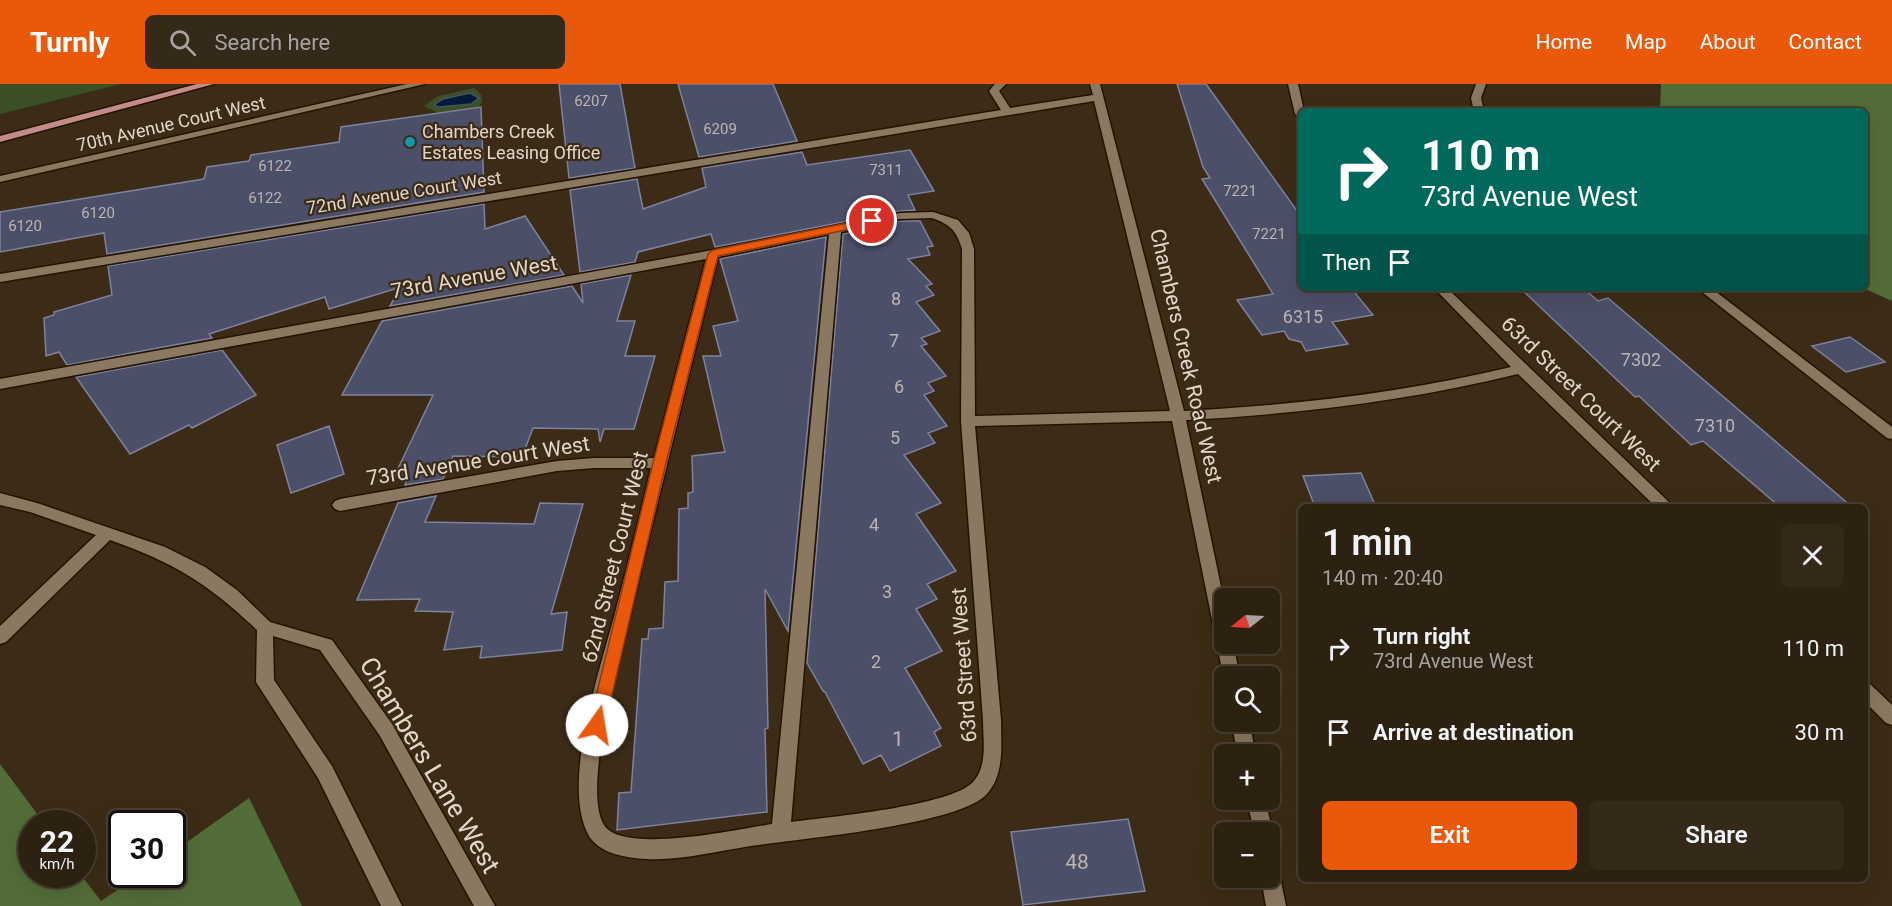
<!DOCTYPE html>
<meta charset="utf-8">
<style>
body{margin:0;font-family:Roboto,sans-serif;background:#35291a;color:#f1f3f6;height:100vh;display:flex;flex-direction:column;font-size:22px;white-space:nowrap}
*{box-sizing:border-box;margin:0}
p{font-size:20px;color:#a7a39f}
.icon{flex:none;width:33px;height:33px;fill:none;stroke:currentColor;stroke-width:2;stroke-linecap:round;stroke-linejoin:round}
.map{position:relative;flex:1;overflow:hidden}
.sheet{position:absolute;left:1298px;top:420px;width:570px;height:378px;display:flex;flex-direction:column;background:#2d2111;border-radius:9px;box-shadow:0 6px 24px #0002,0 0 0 2px #483e31}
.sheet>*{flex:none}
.guide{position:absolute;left:1298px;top:24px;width:570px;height:183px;border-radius:9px;box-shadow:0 6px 24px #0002,0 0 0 2px #483e31;background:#00695c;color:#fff;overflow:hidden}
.needle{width:39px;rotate:252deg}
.buttons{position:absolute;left:1214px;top:504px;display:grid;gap:12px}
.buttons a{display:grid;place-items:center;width:66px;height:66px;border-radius:9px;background:#2d2111;box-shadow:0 6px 24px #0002,0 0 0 2px #483e31;font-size:30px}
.speed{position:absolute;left:18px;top:726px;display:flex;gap:12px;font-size:30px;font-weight:700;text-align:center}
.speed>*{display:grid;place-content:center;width:78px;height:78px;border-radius:50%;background:#2d2111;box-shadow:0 6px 24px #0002,0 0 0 2px #483e31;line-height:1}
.speed small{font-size:15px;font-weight:400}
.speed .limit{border:3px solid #111;border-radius:9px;background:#fff;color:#111}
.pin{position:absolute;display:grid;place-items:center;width:51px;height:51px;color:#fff;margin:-26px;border:3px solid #fff;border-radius:50%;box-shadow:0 2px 6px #0007}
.me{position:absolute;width:66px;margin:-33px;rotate:13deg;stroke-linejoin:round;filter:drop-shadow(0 0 4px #0008)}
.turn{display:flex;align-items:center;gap:21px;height:126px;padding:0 24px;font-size:27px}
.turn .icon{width:78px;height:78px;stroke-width:2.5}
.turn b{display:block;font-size:42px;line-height:51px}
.then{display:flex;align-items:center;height:57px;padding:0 24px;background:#0003;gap:12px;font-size:22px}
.round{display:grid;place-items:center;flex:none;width:63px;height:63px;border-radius:9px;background:#35291a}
.summary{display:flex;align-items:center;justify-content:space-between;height:102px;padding:0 24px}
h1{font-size:36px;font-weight:600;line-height:45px}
.button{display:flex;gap:12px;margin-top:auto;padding:12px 24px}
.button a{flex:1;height:69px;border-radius:9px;background:#ea580c;color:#fff;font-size:24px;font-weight:600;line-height:69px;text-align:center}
.button a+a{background:#35291a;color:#f1f3f6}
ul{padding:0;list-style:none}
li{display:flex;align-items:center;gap:18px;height:84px;padding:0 24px}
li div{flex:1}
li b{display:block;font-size:22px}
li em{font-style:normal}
header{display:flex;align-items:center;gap:36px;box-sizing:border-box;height:84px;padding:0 30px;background:#ea580c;color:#fff}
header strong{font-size:28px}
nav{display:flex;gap:33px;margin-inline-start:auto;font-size:21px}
.search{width:420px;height:54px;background:#35291a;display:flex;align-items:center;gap:15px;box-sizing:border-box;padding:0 21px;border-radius:9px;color:#a7a39f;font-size:22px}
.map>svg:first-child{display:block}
.green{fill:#3b5025}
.forest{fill:#536d39}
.water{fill:#021b39;stroke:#455364;stroke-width:1.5}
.building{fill:#4c4f68;stroke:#7f829d;stroke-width:1.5}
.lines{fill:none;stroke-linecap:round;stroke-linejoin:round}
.minor-casing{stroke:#231401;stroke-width:3}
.major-casing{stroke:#231401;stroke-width:3}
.minor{fill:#8b7861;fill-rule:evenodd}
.major{fill:#c38b8a;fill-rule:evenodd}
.route{fill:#ea580c;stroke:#983908;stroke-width:1.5}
.culture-dot{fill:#0f9aa8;stroke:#3c2c17;stroke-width:2}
.labels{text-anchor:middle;stroke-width:4.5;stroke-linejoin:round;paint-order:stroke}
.far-number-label{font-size:15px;fill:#bbb4b1}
.far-street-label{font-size:18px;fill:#e0d6c9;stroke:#3c2c17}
.far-poi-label{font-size:18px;fill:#e0d6c9;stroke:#3c2c17;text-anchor:start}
.number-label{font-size:18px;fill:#bbb4b1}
.street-label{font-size:21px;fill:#e0d6c9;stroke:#3c2c17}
.near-number-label{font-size:21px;fill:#bbb4b1}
.near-street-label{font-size:26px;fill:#e0d6c9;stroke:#3c2c17}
</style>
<header>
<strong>Turnly</strong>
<div class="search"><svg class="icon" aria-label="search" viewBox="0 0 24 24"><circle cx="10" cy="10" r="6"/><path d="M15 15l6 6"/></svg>Search here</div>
<nav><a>Home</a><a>Map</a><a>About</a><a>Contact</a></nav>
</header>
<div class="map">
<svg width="1892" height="822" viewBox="0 0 1892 822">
<rect width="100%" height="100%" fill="#3c2c17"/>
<!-- green -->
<path class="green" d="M 0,0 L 121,0 L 0,30 Z
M 474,4 L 481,10 L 482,18 L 478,23 L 438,29 L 424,22 L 438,12 Z"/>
<!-- forest -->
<path class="forest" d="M 1661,0 L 1892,0 L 1892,217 L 1863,204 L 1864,204 L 1864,27 L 1660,27 Z
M 0,680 L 44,739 L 32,740 L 32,790 L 81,791 L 101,817 L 140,791 L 172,790 L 173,768 L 249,714 L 302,822 L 0,822 Z"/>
<!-- water -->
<path class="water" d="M 470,9 L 479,14 L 471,20 L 439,23 L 434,21 L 443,15 Z"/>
<!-- building -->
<path class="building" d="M 559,0 L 620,0 L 635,84 L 569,94 Z
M 678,0 L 773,0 L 797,57 L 699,73 Z
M 1177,0 L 1206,0 L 1300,131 L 1300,204 L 1351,204 L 1373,231 L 1332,238 L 1348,260 L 1306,267 L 1301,258 L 1289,255 L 1284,247 L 1262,251 L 1237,216 L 1273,210 L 1202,95 L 1210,94 L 1203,83 Z
M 481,23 L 484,108 L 107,170 L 104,149 L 0,168 L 0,128 L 204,95 L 207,83 L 249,77 L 251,71 L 339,58 L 341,43 Z
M 910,66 L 934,107 L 908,111 L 915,126 L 900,127 L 715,163 L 711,150 L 638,168 L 635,178 L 580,188 L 570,106 L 637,95 L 643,125 L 706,103 L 702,84 L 802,68 L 807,81 Z
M 484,120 L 485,145 L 525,132 L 564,191 L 390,222 L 401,203 L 329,225 L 325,213 L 209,250 L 212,254 L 67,281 L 59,268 L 46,272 L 44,234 L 54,231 L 54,228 L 112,211 L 108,182 Z
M 900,137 L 920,137 L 933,162 L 927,163 L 930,171 L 908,175 L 932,200 L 926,202 L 934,211 L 916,218 L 940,247 L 921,254 L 927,260 L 921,262 L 946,292 L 928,299 L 934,307 L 924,311 L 947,342 L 928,349 L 935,359 L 904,371 L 941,419 L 916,430 L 956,487 L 927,500 L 937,515 L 916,525 L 942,567 L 905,584 L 941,644 L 934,648 L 941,662 L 890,687 L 881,671 L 863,680 L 825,608 L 823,607 L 807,579 L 843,150 Z
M 826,153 L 788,547 L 765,505 L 768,644 L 765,645 L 767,728 L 617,746 L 619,709 L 631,708 L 642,555 L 648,555 L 649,545 L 663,544 L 665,498 L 678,497 L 679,425 L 688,424 L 688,409 L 693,408 L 692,372 L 725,368 L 703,272 L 721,272 L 713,242 L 738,237 L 720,175 Z
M 631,191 L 617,237 L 635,237 L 625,272 L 655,272 L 634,345 L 604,345 L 600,358 L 598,345 L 533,344 L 522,373 L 453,372 L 443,395 L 405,401 L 408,393 L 394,393 L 433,311 L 342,311 L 382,237 L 572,202 L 583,219 L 581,200 Z
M 1520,204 L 1583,204 L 1598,217 L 1608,214 L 1852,423 L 1780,423 L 1703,357 L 1691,361 L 1639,312 L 1635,313 Z
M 1850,253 L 1885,278 L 1846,288 L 1812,262 Z
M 222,266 L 256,311 L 192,344 L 189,341 L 130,370 L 76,293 Z
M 329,342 L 344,390 L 291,409 L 277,361 Z
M 1361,389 L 1376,423 L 1315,423 L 1303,392 Z
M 436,412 L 425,438 L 534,440 L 540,419 L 583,420 L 551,530 L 567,528 L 562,566 L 480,574 L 482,562 L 444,566 L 453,528 L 415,527 L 420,515 L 357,516 L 398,419 Z
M 1128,735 L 1145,807 L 1023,821 L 1011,748 Z"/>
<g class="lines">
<!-- minor casing -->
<g class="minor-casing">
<path id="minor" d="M 407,0 L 425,0 L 0,98 L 0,92 Z
M 995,0 L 1006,0 L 999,7 L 1010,24 L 1093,11 L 1090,0 L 1100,0 L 1184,327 C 1295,321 1403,309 1511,283 L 1434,204 L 1447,204 L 1674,423 L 1656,423 L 1518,290 C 1407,317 1300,330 1186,336 L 1224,517 L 1224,560 L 1233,560 L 1240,592 L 1224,592 L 1224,595 L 1172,337 L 975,342 L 1001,636 C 1001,661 1005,691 986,711 C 957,741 798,755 751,762 C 717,767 680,777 646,775 C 627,774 600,770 589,752 C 559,699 603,578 617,521 C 629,476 640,430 651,384 L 594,384 L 557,387 L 340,427 L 335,425 L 332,421 L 335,417 L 340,415 L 557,377 L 594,374 L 654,374 L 706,175 L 0,305 L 0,295 L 713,166 L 900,129 L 933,128 L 958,136 L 969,149 L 974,165 L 975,332 L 1170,327 L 1094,17 L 0,198 L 0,190 L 1001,26 L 989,7 ZM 932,134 C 951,141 956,146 962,165 L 961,337 L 983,636 C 983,655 988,682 973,698 C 951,722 828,733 791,738 L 841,148 L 900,135 ZM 829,150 L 772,740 C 739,745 623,771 604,741 C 587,714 606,631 613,601 L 718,173 Z
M 1288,0 L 1298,0 L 1304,27 L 1300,27 L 1300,33 L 1295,30 Z
M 1476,0 L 1486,0 L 1481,14 L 1484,27 L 1474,27 L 1471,14 Z
M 1697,204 L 1711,204 L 1892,343 L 1892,355 L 1887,354 Z
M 0,409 L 37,419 L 165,463 L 205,483 L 237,506 L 270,538 L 332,556 L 392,640 L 495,822 L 474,822 L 380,652 L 320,566 L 273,552 L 274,596 L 332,682 L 402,822 L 381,822 L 318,694 L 256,598 L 257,546 C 207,499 175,479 110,456 L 6,558 L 0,560 L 0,542 L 96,451 L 30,428 L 0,421 Z
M 1864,598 L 1870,600 L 1892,621 L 1892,641 L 1886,639 L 1864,617 Z
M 1231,638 L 1249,638 L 1256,670 L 1238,670 Z
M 1247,716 L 1265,716 L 1273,748 L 1270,755 L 1269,748 L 1254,748 Z
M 1269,770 L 1276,773 L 1286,822 L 1266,822 L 1261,794 L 1269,794 Z"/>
</g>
<!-- major casing -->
<g class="major-casing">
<path id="major" d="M 197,0 L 214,0 L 0,58 L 0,52 Z"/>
</g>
<!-- minor -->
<use href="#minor" class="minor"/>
<!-- major -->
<use href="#major" class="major"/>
</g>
<!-- route -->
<path class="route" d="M 872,134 L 877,137 L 876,140 L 718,172 L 666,379 L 605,641 L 602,646 L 597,649 L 591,646 L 589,641 L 653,379 L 708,170 L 713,166 Z"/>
<!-- markers -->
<circle class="culture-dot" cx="410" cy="58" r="6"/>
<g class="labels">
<!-- far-number labels -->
<g class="far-number-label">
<text x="591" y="22">6207</text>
<text x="720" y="50">6209</text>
<text x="275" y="87">6122</text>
<text x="886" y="91">7311</text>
<text x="1240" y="112">7221</text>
<text x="265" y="119">6122</text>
<text x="98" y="134">6120</text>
<text x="25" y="147">6120</text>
<text x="1269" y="155">7221</text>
</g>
<!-- far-street labels -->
<g class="far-street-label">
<text transform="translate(171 40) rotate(-13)" y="6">70th Avenue Court West</text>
<text transform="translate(404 109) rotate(-9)" y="6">72nd Avenue Court West</text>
</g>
<!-- far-poi labels -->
<g class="far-poi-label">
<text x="422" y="54">Chambers Creek<tspan x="422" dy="21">Estates Leasing Office</tspan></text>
</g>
<!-- number labels -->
<g class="number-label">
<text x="896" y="221">8</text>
<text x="1303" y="239">6315</text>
<text x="894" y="263">7</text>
<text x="1641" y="282">7302</text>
<text x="899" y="309">6</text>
<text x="1715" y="348">7310</text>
<text x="895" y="360">5</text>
<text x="874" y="447">4</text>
<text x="887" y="514">3</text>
<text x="876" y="584">2</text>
</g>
<!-- street labels -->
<g class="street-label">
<text transform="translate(474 193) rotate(-10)" y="7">73rd Avenue West</text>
<text transform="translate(1186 272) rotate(77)" y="7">Chambers Creek Road West</text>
<text transform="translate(1581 310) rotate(44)" y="7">63rd Street Court West</text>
<text transform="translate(478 377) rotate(-9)" y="7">73rd Avenue Court West</text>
<text transform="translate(615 473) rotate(-76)" y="7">62nd Street Court West</text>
<text transform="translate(964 581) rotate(-94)" y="7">63rd Street West</text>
</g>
<!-- near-number labels -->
<g class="near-number-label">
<text x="898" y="662">1</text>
<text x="1077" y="785">48</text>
</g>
<!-- near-street labels -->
<g class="near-street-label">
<text transform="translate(430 681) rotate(59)" y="9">Chambers Lane West</text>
</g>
</g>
</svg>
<div class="buttons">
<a><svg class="needle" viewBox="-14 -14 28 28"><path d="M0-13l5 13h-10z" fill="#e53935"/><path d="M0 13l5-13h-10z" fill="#a7a39f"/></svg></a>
<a><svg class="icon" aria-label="search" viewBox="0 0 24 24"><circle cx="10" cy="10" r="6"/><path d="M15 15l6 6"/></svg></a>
<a>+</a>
<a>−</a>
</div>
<div class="speed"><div>22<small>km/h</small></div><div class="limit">30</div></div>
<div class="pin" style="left:872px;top:137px;background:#d93025"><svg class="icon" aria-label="arrive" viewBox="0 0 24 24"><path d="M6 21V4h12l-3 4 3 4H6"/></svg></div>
<svg class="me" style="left:597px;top:641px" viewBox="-20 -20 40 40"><circle r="19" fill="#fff"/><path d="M0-13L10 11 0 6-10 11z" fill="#ea580c"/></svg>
<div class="guide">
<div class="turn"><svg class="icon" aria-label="right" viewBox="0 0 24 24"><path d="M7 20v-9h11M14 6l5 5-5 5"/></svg><div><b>110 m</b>73rd Avenue West</div></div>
<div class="then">Then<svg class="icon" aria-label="arrive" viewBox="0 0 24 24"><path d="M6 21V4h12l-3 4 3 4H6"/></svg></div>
</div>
<section class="sheet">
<div class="summary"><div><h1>1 min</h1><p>140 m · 20:40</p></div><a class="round"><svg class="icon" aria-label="close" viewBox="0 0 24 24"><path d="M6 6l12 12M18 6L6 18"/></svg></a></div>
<ul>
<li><svg class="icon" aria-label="right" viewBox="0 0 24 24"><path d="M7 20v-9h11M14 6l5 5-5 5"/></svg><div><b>Turn right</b><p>73rd Avenue West</p></div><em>110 m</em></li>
<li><svg class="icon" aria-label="arrive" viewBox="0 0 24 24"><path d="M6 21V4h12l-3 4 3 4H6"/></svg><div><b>Arrive at destination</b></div><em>30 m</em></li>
</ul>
<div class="button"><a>Exit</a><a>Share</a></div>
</section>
</div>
